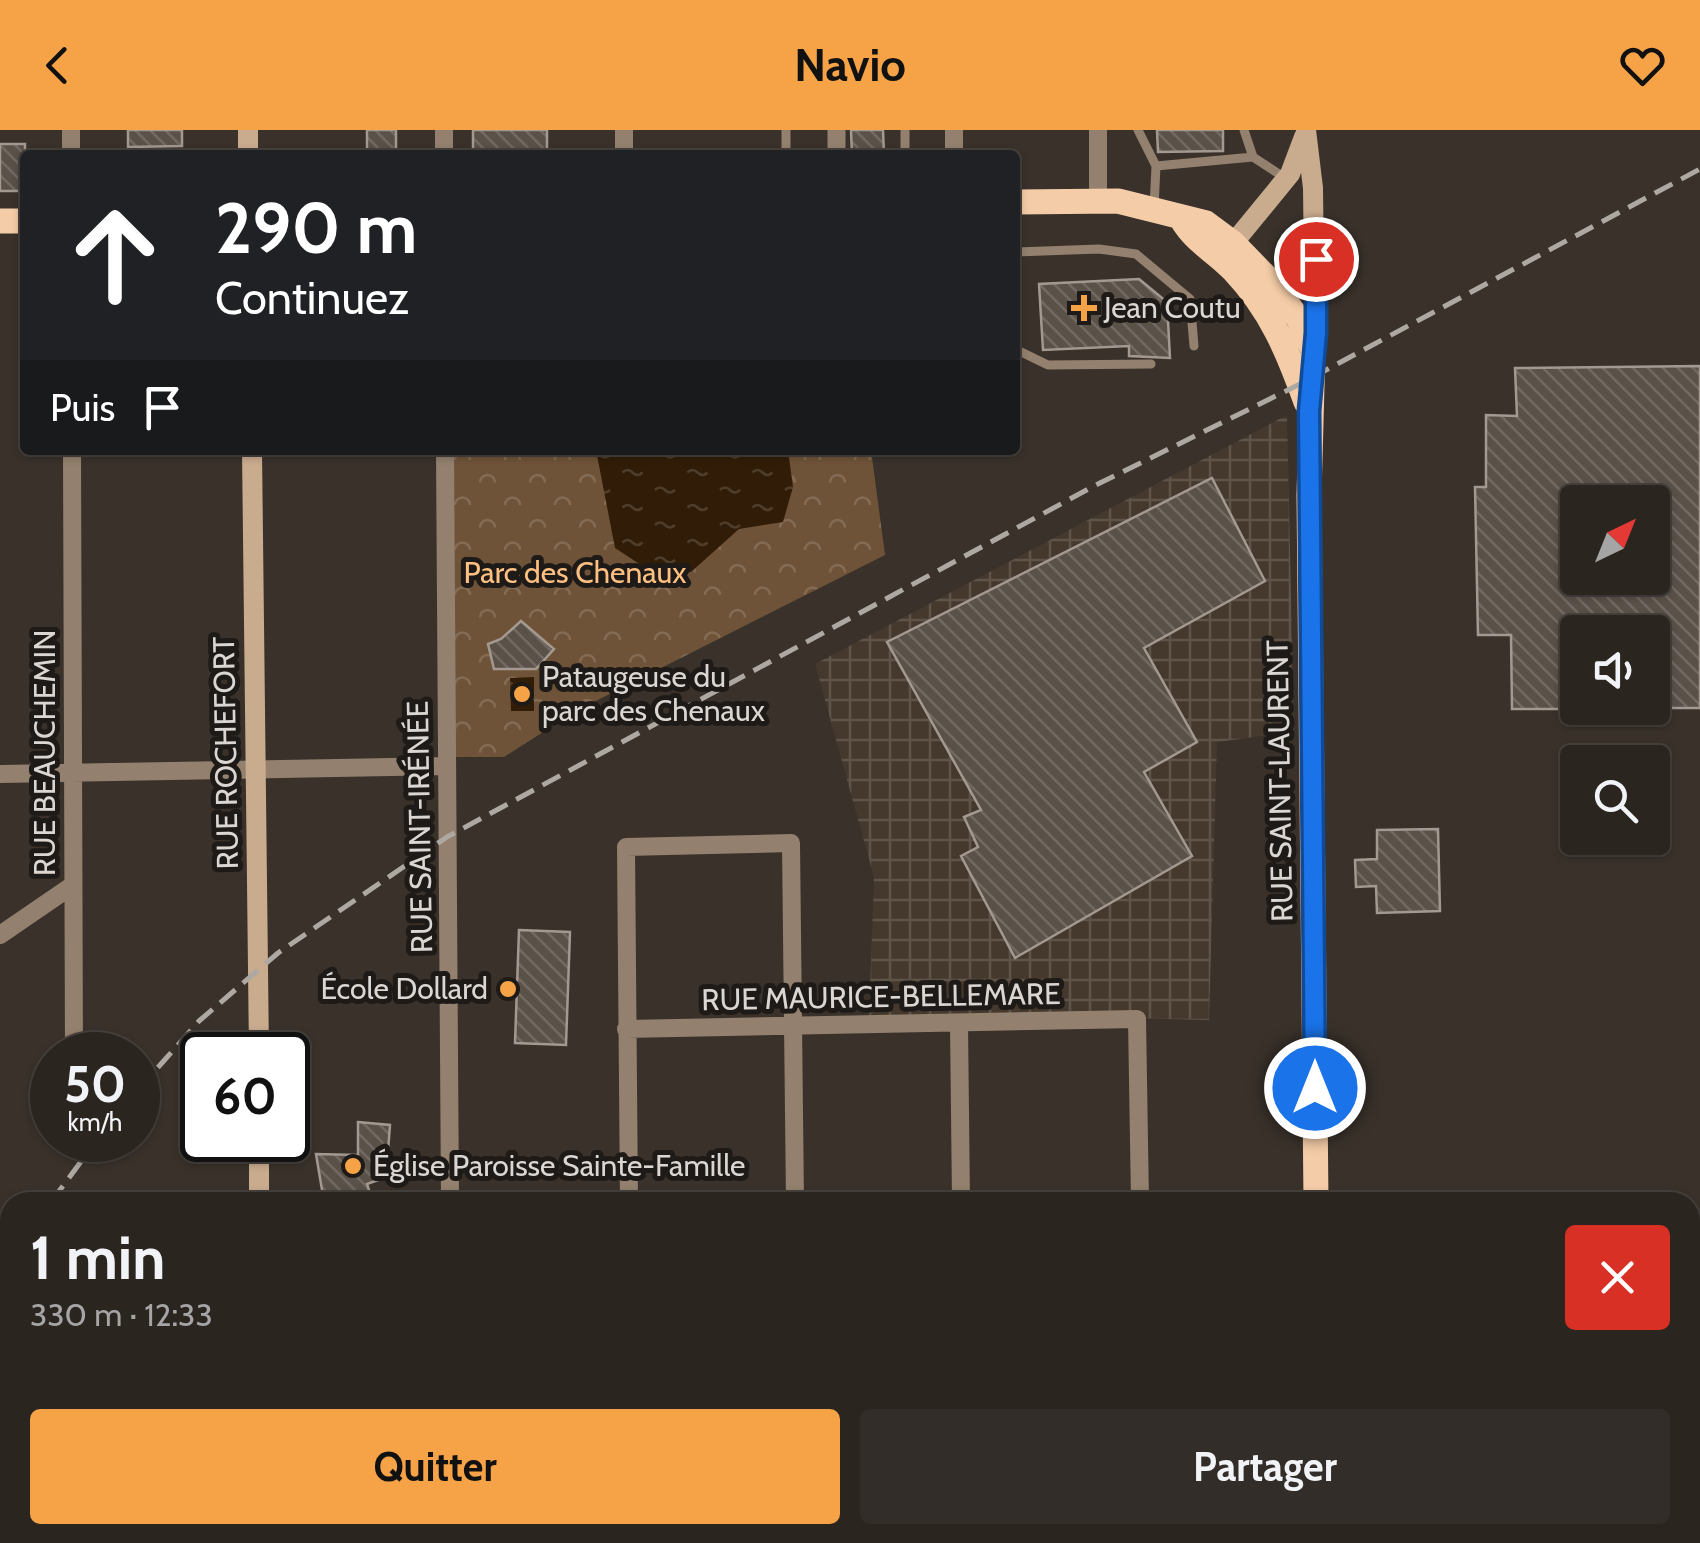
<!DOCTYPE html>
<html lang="fr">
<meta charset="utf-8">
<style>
body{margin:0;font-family:Cabin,sans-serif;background:#332d29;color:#f1f3f6;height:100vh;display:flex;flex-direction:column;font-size:38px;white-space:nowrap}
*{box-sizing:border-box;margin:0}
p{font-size:32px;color:#a6a5a5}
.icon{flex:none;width:55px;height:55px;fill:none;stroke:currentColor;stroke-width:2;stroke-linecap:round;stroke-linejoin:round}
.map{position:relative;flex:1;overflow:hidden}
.side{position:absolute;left:0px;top:1062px;width:1700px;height:352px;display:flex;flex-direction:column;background:#2b2520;border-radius:30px 30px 0 0;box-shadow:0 2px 8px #0004,0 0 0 2px #47423e}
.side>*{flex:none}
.banner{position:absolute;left:20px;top:20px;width:1000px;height:305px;border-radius:10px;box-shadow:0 2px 8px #0004,0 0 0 2px #47423e;background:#202124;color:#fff;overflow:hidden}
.needle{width:65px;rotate:43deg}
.controls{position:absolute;left:1560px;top:355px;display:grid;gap:20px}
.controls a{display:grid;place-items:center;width:110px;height:110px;border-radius:10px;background:#2b2520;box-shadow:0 2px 8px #0004,0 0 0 2px #47423e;font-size:50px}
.speed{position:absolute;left:30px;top:902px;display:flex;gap:20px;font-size:50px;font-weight:700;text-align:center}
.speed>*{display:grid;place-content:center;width:130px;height:130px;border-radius:50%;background:#2b2520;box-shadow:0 2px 8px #0004,0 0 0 2px #47423e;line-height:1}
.speed small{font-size:25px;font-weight:400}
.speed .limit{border:5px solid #111;border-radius:15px;background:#fff;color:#111}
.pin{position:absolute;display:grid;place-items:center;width:85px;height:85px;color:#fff;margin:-42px;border:5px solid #fff;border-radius:50%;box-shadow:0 2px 10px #0007}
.me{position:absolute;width:110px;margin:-55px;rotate:0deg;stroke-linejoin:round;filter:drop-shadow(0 0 8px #0008)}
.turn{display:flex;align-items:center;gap:35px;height:210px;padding:0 30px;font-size:45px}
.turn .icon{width:130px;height:130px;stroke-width:2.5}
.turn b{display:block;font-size:70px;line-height:85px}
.then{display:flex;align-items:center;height:95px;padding:0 30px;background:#0003;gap:20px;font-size:38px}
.round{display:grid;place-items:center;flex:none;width:105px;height:105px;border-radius:10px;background:#332d29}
.head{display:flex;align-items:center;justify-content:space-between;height:170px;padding:0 30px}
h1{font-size:60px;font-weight:700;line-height:75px}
.cta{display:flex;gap:20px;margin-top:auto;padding:20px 30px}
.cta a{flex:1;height:115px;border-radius:10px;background:#f6a246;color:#111;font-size:40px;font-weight:700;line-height:115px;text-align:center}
.cta a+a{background:#332d29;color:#f1f3f6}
header{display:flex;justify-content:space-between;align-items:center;height:130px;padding:0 30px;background:#f6a246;color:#111;font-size:45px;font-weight:700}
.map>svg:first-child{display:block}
.industrial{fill:url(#industrial-grid)}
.park{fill:url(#park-crowns)}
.water{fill:url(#water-ripples)}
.building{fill:url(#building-back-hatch);stroke:#a39990;stroke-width:2.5;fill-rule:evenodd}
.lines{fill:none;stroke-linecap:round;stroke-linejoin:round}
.lane{stroke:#93806e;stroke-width:9}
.street{stroke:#93806e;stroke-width:18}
.secondary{stroke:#c9ab8e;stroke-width:20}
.primary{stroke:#f4cca7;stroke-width:25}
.rail{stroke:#aea8a3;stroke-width:5;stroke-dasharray:20 10;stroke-linecap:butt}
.route-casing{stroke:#114b97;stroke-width:25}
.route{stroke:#1a73e8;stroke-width:18}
.poi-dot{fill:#f6a246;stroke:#1e1a17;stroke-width:4}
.labels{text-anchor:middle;stroke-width:10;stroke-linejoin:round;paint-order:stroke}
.poi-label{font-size:30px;fill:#dbd6d1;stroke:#1e1a17;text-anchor:start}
.park-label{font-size:30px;fill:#ffc081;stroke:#1e1a17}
.street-label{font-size:30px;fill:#dbd6d1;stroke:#1e1a17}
</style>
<header><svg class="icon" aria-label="back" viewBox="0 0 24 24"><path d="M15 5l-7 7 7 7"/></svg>Navio<svg class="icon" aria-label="heart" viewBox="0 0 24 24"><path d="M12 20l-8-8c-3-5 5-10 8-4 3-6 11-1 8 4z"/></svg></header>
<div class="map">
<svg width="1700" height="1413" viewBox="0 0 1700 1413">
<defs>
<pattern id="industrial-grid" width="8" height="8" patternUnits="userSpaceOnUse" patternTransform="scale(2.5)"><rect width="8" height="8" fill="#45382c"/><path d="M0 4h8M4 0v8" fill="none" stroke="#5f544a"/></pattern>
<pattern id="park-crowns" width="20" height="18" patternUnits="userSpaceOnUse" patternTransform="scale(2.5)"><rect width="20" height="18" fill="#6f5338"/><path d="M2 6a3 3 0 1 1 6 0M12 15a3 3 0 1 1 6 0" fill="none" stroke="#836b54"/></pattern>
<pattern id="water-ripples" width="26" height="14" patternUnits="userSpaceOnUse" patternTransform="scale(2.5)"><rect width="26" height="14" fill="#311d07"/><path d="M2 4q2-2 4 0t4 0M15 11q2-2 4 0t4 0" fill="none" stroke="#4e3d2a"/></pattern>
<pattern id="building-back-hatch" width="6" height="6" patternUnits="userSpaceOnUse" patternTransform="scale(2.5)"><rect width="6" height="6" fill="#5a5149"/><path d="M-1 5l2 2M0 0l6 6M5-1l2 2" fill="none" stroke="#716962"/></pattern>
</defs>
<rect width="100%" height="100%" fill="#39312a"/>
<!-- industrial -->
<path class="industrial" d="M 1287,285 L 1294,602 L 1217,612 L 1209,890 L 958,884 L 869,891 L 874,747 L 815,534 Z"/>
<!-- park -->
<path class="park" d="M 449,320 L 871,320 L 885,425 L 576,581 L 504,627 L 452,627 Z"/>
<!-- water -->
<path class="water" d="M 596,320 L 788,320 L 793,357 L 783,392 L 739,399 L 691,442 L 641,435 L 615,418 Z
M 534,547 L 534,581 L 511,581 L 510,548 Z"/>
<!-- building -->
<path class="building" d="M 128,0 L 182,0 L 182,16 L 128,17 Z
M 367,0 L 396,0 L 396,25 L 367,25 Z
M 473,0 L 547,0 L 547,25 L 473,25 Z
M 851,0 L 883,0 L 884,25 L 852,25 Z
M 1157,0 L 1223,0 L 1223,21 L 1158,22 Z
M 0,14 L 25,14 L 25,61 L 0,61 Z
M 1139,149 L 1167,172 L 1170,228 L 1129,226 L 1129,216 L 1043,220 L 1039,154 Z
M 1700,236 L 1700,578 L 1652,578 L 1652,502 L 1578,502 L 1578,579 L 1512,579 L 1511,505 L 1478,505 L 1475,357 L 1486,357 L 1486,285 L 1517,286 L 1515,238 ZM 1578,372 L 1652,372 L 1652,448 L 1578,448 Z
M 1212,348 L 1265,451 L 1144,518 L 1197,612 L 1144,642 L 1192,726 L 1015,828 L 961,726 L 978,717 L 964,687 L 981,680 L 887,512 Z
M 521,491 L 554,519 L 536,539 L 494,539 L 488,514 L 501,509 Z
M 1438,699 L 1440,781 L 1377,783 L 1376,756 L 1356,757 L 1355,730 L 1377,729 L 1377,700 Z
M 519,800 L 570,802 L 566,915 L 515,913 Z
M 358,992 L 390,995 L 386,1047 L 367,1054 L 373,1072 L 324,1072 L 316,1024 L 358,1025 Z"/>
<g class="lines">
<!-- lane -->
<path class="lane" d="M 832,0 L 832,25
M 905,0 L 905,25
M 1138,0 L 1156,36 L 1154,78
M 1244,0 L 1253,27 L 1285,48
M 786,25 L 786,0
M 836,25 L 841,20 L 841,0
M 1156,36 L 1253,27
M 1015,122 L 1099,119 L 1136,124 L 1190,169 L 1194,216
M 1015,219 L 1048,235 L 1151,234
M 156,1405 L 156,1413"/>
<!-- street -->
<path class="street" d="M 71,0 L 71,25
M 444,0 L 444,25
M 624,0 L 624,25
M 954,0 L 954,25
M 1098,0 L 1098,70
M 72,320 L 74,925
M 445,320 L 450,1072
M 0,644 L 446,636
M 0,805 L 73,755
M 959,894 L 961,1072
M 626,899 L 1137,889 L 1140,1072
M 629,1072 L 626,717 L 791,713 L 795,1072
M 1690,1242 L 1700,1242
M 0,1254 L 10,1252
M 451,1405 L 451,1413
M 631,1405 L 631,1413
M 798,1405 L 798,1413
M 964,1405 L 964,1413
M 1143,1405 L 1143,1413
M 1656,1405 L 1656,1413
M 61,1413 L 74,1405"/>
<!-- secondary -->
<path class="secondary" d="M 248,0 L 248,25
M 1306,0 L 1313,58 L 1315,222
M 1226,122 L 1290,44 L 1304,7
M 252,320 L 259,925
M 259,1010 L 259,1072
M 263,1405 L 263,1413"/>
<!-- primary -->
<path class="primary" d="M 1015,72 L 1118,71 L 1206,93 L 1233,113 L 1270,151 L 1298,188 L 1313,220 L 1309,365 L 1316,1072
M 1182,90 C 1195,112 1216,122 1233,140 C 1271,180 1288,222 1306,272
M 0,91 L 25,91
M 1318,1405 L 1318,1413"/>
<!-- rail -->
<path class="rail" d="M 138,960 L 199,891 L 278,823 L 447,707 L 1094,356 L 1300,254 L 1700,39
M 51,1072 L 97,1010
M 0,1149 L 10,1134"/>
</g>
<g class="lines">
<!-- route casing -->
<g class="route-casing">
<path id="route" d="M 1315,958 L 1309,281 L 1316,203 L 1316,129"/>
</g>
<!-- route -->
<use href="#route" class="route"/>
</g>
<!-- markers -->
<g class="poi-dot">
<path d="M1079 163h10v10h10v10h-10v10h-10v-10h-10v-10h10z"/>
<circle cx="522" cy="564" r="10"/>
<circle cx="508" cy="859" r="10"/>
<circle cx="353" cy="1036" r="10"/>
</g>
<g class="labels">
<!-- poi labels -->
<g class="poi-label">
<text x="1104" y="188">Jean Coutu</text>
<text x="542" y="557">Pataugeuse du<tspan x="542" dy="34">parc des Chenaux</tspan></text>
<text x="488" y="869" text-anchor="end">École Dollard</text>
<text x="373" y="1046">Église Paroisse Sainte-Famille</text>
</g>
<!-- park labels -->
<g class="park-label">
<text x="575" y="453">Parc des Chenaux</text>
</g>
<!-- street labels -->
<g class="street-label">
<text transform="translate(45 623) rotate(-90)" y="10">RUE BEAUCHEMIN</text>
<text transform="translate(226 623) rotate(-91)" y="10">RUE ROCHEFORT</text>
<text transform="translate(1280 651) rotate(-91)" y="10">RUE SAINT-LAURENT</text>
<text transform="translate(420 697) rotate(-91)" y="10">RUE SAINT-IRÉNÉE</text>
<text transform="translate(881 867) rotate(-1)" y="10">RUE MAURICE-BELLEMARE</text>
</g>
</g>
</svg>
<div class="controls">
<a><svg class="needle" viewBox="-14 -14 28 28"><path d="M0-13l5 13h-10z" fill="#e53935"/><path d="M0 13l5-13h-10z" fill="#a6a5a5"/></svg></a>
<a><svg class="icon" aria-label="sound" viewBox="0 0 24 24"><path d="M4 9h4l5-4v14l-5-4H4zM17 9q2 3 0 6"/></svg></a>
<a><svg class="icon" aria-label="search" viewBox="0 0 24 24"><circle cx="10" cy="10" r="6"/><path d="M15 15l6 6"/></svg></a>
</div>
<div class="speed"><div>50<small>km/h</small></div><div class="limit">60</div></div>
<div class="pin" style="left:1316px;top:129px;background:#d93025"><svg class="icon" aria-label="arrive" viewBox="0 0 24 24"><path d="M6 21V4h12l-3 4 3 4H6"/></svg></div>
<svg class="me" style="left:1315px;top:958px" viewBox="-20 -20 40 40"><circle r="17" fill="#1a73e8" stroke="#fff" stroke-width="3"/><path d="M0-11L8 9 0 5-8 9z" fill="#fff"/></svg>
<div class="banner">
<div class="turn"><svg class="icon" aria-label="ahead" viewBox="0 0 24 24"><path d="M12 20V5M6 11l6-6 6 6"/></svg><div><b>290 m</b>Continuez</div></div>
<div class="then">Puis<svg class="icon" aria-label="arrive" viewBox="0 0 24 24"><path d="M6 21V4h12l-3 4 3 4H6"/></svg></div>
</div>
<section class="side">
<div class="head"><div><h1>1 min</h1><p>330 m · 12:33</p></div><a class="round" style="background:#d93025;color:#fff"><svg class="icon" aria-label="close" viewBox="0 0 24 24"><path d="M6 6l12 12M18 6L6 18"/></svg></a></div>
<div class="cta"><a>Quitter</a><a>Partager</a></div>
</section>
</div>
